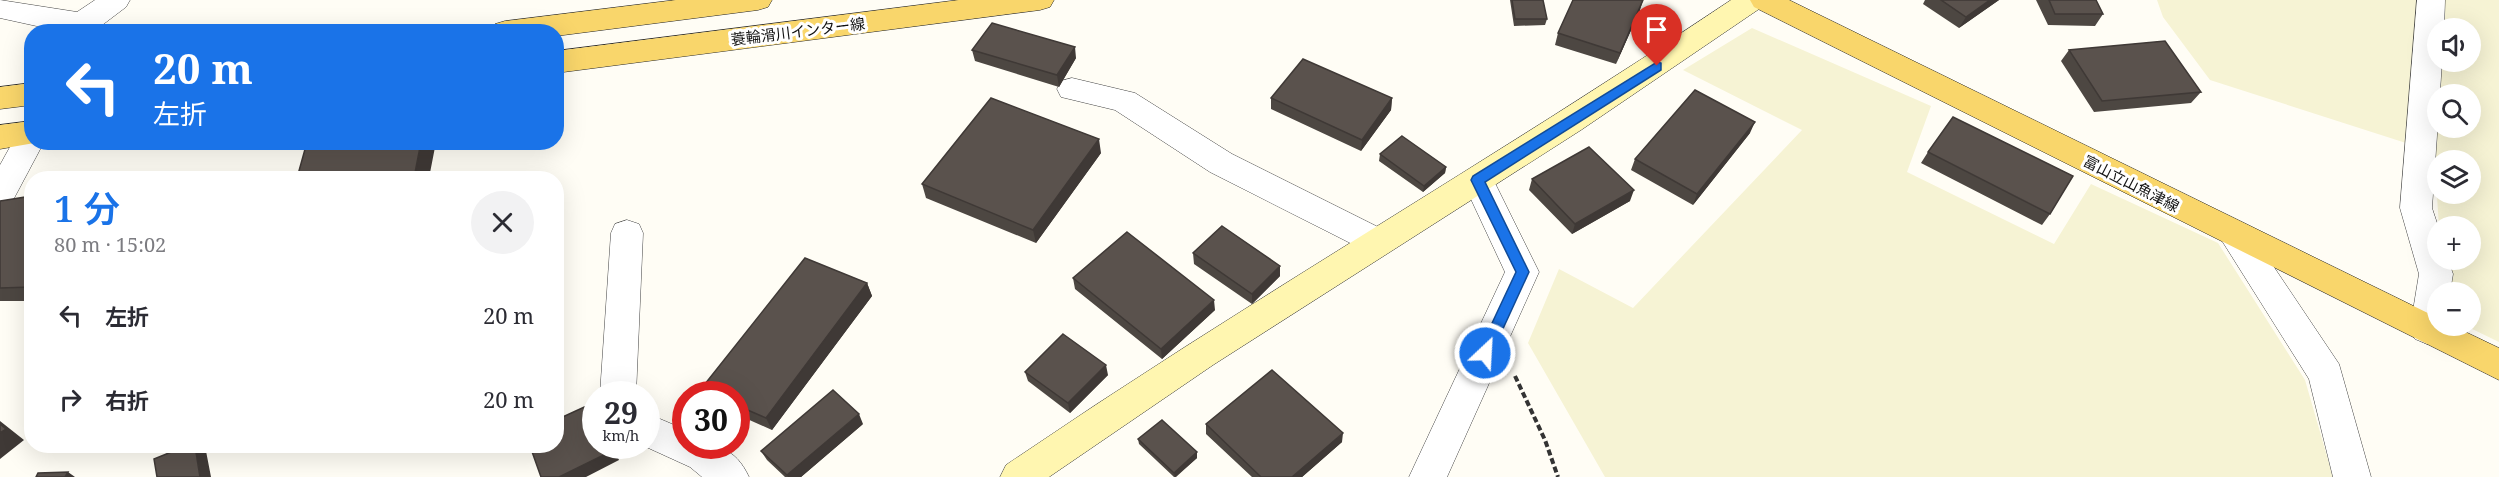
<!DOCTYPE html>
<html lang="ja">
<meta charset="utf-8">
<style>
body{margin:0;font-family:"Noto Serif","Noto Sans JP",serif;background:#f2f2f3;color:#2b2b33;height:100vh;display:flex;flex-direction:column;font-size:22px;white-space:nowrap}
*{box-sizing:border-box;margin:0}
p{font-size:20px;color:#7c7c81}
.icon{flex:none;width:33px;height:33px;fill:none;stroke:currentColor;stroke-width:2;stroke-linecap:round;stroke-linejoin:round}
.map{position:relative;flex:1;overflow:hidden}
.sheet{position:absolute;left:24px;top:171px;width:540px;height:282px;display:flex;flex-direction:column;background:#fff;border-radius:24px;box-shadow:0 6px 24px #0002}
.sheet>*{flex:none}
.guide{position:absolute;left:24px;top:24px;width:540px;height:126px;border-radius:24px;box-shadow:0 6px 24px #0002;background:#1a73e8;color:#fff;overflow:hidden}
.buttons{position:absolute;left:2427px;top:18px;display:grid;gap:12px}
.buttons a{display:grid;place-items:center;width:54px;height:54px;border-radius:50%;background:#fff;box-shadow:0 6px 24px #0002;font-size:30px}
.speed{position:absolute;left:582px;top:381px;display:flex;gap:12px;font-size:30px;font-weight:700;text-align:center}
.speed>*{display:grid;place-content:center;width:78px;height:78px;border-radius:50%;background:#fff;box-shadow:0 6px 24px #0002;line-height:1}
.speed small{font-size:15px;font-weight:400}
.speed .limit{border:9px solid #d22;background:#fff;color:#111}
.pin{position:absolute;display:grid;place-items:center;width:51px;height:51px;color:#fff;margin:-62px -26px;border-radius:50% 50% 50% 0;rotate:-45deg;box-shadow:0 0 6px #0007}
.pin .icon{rotate:45deg}
.me{position:absolute;width:66px;margin:-33px;rotate:25deg;stroke-linejoin:round;filter:drop-shadow(0 0 4px #0008)}
.turn{display:flex;align-items:center;gap:21px;height:126px;padding:0 30px;font-size:27px}
.turn .icon{width:78px;height:78px;stroke-width:2.5}
.turn b{display:block;font-size:42px;line-height:51px}
.round{display:grid;place-items:center;flex:none;width:63px;height:63px;border-radius:32px;background:#f2f2f3}
.head{display:flex;align-items:center;justify-content:space-between;height:102px;padding:0 30px}
h1{font-size:36px;font-weight:600;line-height:45px;color:#1a73e8}
ul{padding:0;list-style:none}
li{display:flex;align-items:center;gap:18px;height:84px;padding:0 30px}
li div{flex:1}
li b{display:block;font-size:22px}
li em{font-style:normal}
.map>svg:first-child{display:block}
.farmland{fill:#f6f3d4;fill-rule:evenodd}
.lines{fill:none;stroke-linecap:round;stroke-linejoin:round}
.street-casing{stroke:#444;stroke-width:1}
.secondary-casing{stroke:#333;stroke-width:1}
.primary-casing{stroke:#222;stroke-width:1}
.path{stroke:#333;stroke-width:4;stroke-dasharray:6 3;stroke-linecap:butt}
.street{fill:#fff;fill-rule:evenodd}
.secondary{fill:#fff6b0;fill-rule:evenodd}
.primary{fill:#f9d66b;fill-rule:evenodd}
.wall{fill:#4d4742}
.shaded-wall{fill:#3f3936}
.building{fill:#5a524d;stroke:#3f3936;stroke-width:1.5}
.route{fill:#1a73e8;stroke:#114b97;stroke-width:1.5}
.labels{text-anchor:middle;stroke-width:6;stroke-linejoin:round;paint-order:stroke}
.street-label{font-size:15px;fill:#111;stroke:#fff}
</style>
<div class="map">
<svg width="2499" height="477" viewBox="0 0 2499 477">
<rect width="100%" height="100%" fill="#fffdf5"/>
<!-- farmland -->
<path class="farmland" d="M 2157,0 L 2499,0 L 2499,342 L 2466,326 L 2470,326 L 2470,292 L 2452,292 L 2445,260 L 2470,260 L 2470,226 L 2439,226 L 2434,152 L 2210,80 L 2163,17 ZM 2438,28 L 2470,28 L 2470,62 L 2438,62 ZM 2438,94 L 2470,94 L 2470,128 L 2438,128 ZM 2438,160 L 2470,160 L 2470,194 L 2438,194 Z
M 1752,28 L 1931,106 L 1907,172 L 2054,244 L 2091,184 L 2218,243 L 2305,380 L 2333,477 L 1605,477 L 1528,343 L 1559,269 L 1633,308 L 1802,130 L 1683,70 Z"/>
<g class="lines">
<!-- street casing -->
<g class="street-casing">
<path id="street" d="M 0,0 L 77,12 L 95,0 L 130,0 L 126,7 L 93,32 L 64,32 L 0,18 Z
M 2417,0 L 2445,0 L 2444,28 L 2438,28 L 2438,62 L 2442,62 L 2432,208 L 2438,226 L 2438,260 L 2448,260 L 2453,274 L 2450,292 L 2438,292 L 2438,326 L 2445,326 L 2439,339 L 2427,344 L 2415,339 L 2410,329 L 2419,274 L 2400,208 Z
M 1072,78 L 1135,93 L 1232,154 L 1390,233 L 1395,242 L 1390,251 L 1378,255 L 1366,251 L 1210,172 L 1115,110 L 1061,97 L 1057,89 L 1061,81 Z
M 32,123 L 32,142 L 44,142 L 11,204 L 0,208 L 0,165 L 21,127 Z
M 1478,167 L 1489,171 L 1539,272 L 1447,477 L 1409,477 L 1505,272 L 1462,180 L 1467,171 Z
M 627,220 L 639,224 L 643,233 L 636,394 L 600,394 L 611,233 L 615,224 Z
M 2235,223 L 2247,227 L 2339,364 L 2371,477 L 2333,477 L 2309,379 L 2219,236 L 2223,227 Z
M 646,413 L 686,430 L 686,446 C 716,446 734,445 749,477 L 702,477 L 690,467 L 644,446 L 646,446 Z"/>
</g>
<!-- secondary casing -->
<g class="secondary-casing">
<path id="secondary" d="M 1731,0 L 1766,0 L 1762,7 L 1581,130 L 1213,365 L 1049,477 L 1000,477 L 1006,465 C 1243,303 1493,160 1731,0 Z"/>
</g>
<!-- primary casing -->
<g class="primary-casing">
<path id="primary" d="M 676,0 L 772,0 L 768,7 L 758,10 L 556,36 L 556,32 L 491,32 L 495,24 L 505,21 Z
M 959,0 L 1054,0 L 1050,7 L 1040,10 L 556,73 L 556,51 Z
M 1750,0 L 1789,0 L 2438,318 L 2438,326 L 2453,326 L 2499,348 L 2499,380 L 1754,7 Z
M 32,83 L 32,105 L 0,109 L 0,87 Z
M 32,121 L 32,142 L 40,142 L 0,149 L 0,125 Z"/>
</g>
<!-- path -->
<path class="path" d="M 1515,376 L 1545,440 L 1558,477"/>
<!-- street -->
<use href="#street" class="street"/>
<!-- secondary -->
<use href="#secondary" class="secondary"/>
<!-- primary -->
<use href="#primary" class="primary"/>
</g>
<!-- wall -->
<path class="wall" d="M 1510,0 L 1543,0 L 1547,19 L 1545,25 L 1514,26 Z
M 1925,0 L 1999,0 L 1959,28 L 1923,4 Z
M 2036,0 L 2096,0 L 2103,14 L 2095,26 L 2048,25 Z
M 1640,10 L 1616,64 L 1555,45 L 1558,33 Z
M 972,50 L 1076,58 L 1059,87 L 975,61 Z
M 2069,50 L 2201,92 L 2191,103 L 2094,112 L 2061,61 Z
M 1271,98 L 1392,98 L 1391,110 L 1361,151 L 1271,109 Z
M 1750,133 L 1693,205 L 1631,170 L 1635,159 Z
M 1928,152 L 2050,214 L 2042,225 L 1921,163 Z
M 1101,153 L 1036,243 L 926,198 L 922,184 Z
M 1380,154 L 1446,167 L 1445,173 L 1423,192 L 1379,161 Z
M 1532,179 L 1630,201 L 1572,234 L 1529,190 Z
M 32,196 L 32,301 L 0,301 L 0,201 Z
M 1193,253 L 1280,276 L 1252,304 L 1194,264 Z
M 1073,278 L 1215,310 L 1162,359 L 1075,289 Z
M 867,283 L 872,296 L 772,430 L 736,414 L 736,394 L 704,394 L 701,389 Z
M 1025,372 L 1108,375 L 1070,413 L 1028,381 Z
M 863,424 L 801,477 L 785,477 L 767,460 L 761,451 Z
M 1206,424 L 1342,442 L 1302,477 L 1252,477 L 1206,434 Z
M 1138,439 L 1197,452 L 1197,458 L 1176,477 L 1174,477 L 1139,444 Z"/>
<!-- shaded-wall -->
<path class="shaded-wall" d="M 1643,0 L 1640,10 L 1616,64 L 1620,53 Z
M 1990,0 L 1999,0 L 1959,28 L 1966,17 Z
M 1075,47 L 1076,58 L 1059,87 L 1057,75 Z
M 1392,98 L 1391,110 L 1361,151 L 1362,140 Z
M 1755,122 L 1750,133 L 1693,205 L 1697,194 Z
M 1099,139 L 1101,153 L 1036,243 L 1033,230 Z
M 421,142 L 436,142 L 429,178 L 414,178 Z
M 1446,167 L 1445,173 L 1423,192 L 1424,186 Z
M 224,173 L 230,178 L 222,178 Z
M 1634,190 L 1630,201 L 1572,234 L 1575,224 Z
M 1280,266 L 1280,276 L 1252,304 L 1252,294 Z
M 867,283 L 872,296 L 772,430 L 766,418 Z
M 1214,300 L 1215,310 L 1162,359 L 1161,349 Z
M 1106,365 L 1108,375 L 1070,413 L 1068,403 Z
M 859,414 L 863,424 L 801,477 L 788,477 L 787,475 Z
M 0,421 L 24,440 L 0,459 Z
M 1343,433 L 1342,442 L 1302,477 L 1292,477 Z
M 195,446 L 198,446 L 206,451 L 211,477 L 200,477 Z
M 610,446 L 613,446 L 619,460 L 586,477 L 559,477 Z
M 1197,452 L 1197,458 L 1175,477 L 1174,473 Z
M 68,472 L 75,477 L 65,477 Z"/>
<!-- building -->
<path class="building" d="M 1512,0 L 1543,0 L 1547,19 L 1515,19 Z
M 1573,0 L 1643,0 L 1620,53 L 1558,33 Z
M 1941,0 L 1990,0 L 1966,17 Z
M 2049,0 L 2096,0 L 2103,14 L 2055,14 Z
M 992,23 L 1075,47 L 1057,75 L 972,50 Z
M 2165,41 L 2201,92 L 2102,101 L 2069,50 Z
M 1303,59 L 1392,98 L 1362,140 L 1271,98 Z
M 1695,90 L 1755,122 L 1697,194 L 1635,159 Z
M 991,98 L 1099,139 L 1033,230 L 922,184 Z
M 1953,117 L 2073,176 L 2050,214 L 1928,152 Z
M 1402,136 L 1446,167 L 1424,186 L 1380,154 Z
M 307,142 L 421,142 L 414,178 L 297,178 Z
M 1589,147 L 1634,190 L 1575,224 L 1532,179 Z
M 224,173 L 222,178 L 179,178 Z
M 32,196 L 32,287 L 0,288 L 0,201 Z
M 1222,226 L 1280,266 L 1252,294 L 1193,253 Z
M 1127,232 L 1214,300 L 1161,349 L 1073,278 Z
M 805,258 L 867,283 L 766,418 L 736,405 L 736,394 L 712,394 L 701,389 Z
M 1063,334 L 1106,365 L 1068,403 L 1025,372 Z
M 1272,370 L 1343,433 L 1292,477 L 1261,477 L 1206,424 Z
M 833,390 L 859,414 L 787,475 L 761,451 Z
M 593,403 L 596,410 L 596,446 L 610,446 L 612,451 L 559,477 L 541,477 L 530,446 L 556,446 L 556,420 Z
M 1162,420 L 1197,452 L 1174,473 L 1138,439 Z
M 0,424 L 6,429 L 0,433 Z
M 186,446 L 195,446 L 200,477 L 157,477 L 154,459 Z
M 68,472 L 65,477 L 36,477 L 38,473 Z"/>
<!-- route -->
<path class="route" d="M 1657,62 L 1661,63 L 1661,70 L 1485,182 L 1529,272 L 1490,357 L 1480,357 L 1478,353 L 1516,272 L 1471,180 L 1473,176 Z"/>
<g class="labels">
<!-- street labels -->
<g class="street-label">
<text transform="translate(798 32) rotate(-7)" y="5">蓑輪滑川インター線</text>
<text transform="translate(2131 184) rotate(27)" y="5">富山立山魚津線</text>
</g>
</g>
</svg>
<div class="buttons">
<a><svg class="icon" aria-label="sound" viewBox="0 0 24 24"><path d="M4 9h4l5-4v14l-5-4H4zM17 9q2 3 0 6"/></svg></a>
<a><svg class="icon" aria-label="search" viewBox="0 0 24 24"><circle cx="10" cy="10" r="6"/><path d="M15 15l6 6"/></svg></a>
<a><svg class="icon" aria-label="layers" viewBox="0 0 24 24"><path d="M12 4l9 5-9 5-9-5zM3 14l9 5 9-5"/></svg></a>
<a>+</a>
<a>−</a>
</div>
<div class="speed"><div>29<small>km/h</small></div><div class="limit">30</div></div>
<div class="pin" style="left:1657px;top:66px;background:#d93025"><svg class="icon" aria-label="arrive" viewBox="0 0 24 24"><path d="M6 21V4h12l-3 4 3 4H6"/></svg></div>
<svg class="me" style="left:1485px;top:353px" viewBox="-20 -20 40 40"><circle r="17" fill="#1a73e8" stroke="#fff" stroke-width="3"/><path d="M0-11L8 9 0 5-8 9z" fill="#fff"/></svg>
<div class="guide">
<div class="turn"><svg class="icon" aria-label="left" viewBox="0 0 24 24"><path d="M17 20v-9H6M10 6l-5 5 5 5"/></svg><div><b>20 m</b>左折</div></div>
</div>
<section class="sheet">
<div class="head"><div><h1>1 分</h1><p>80 m · 15:02</p></div><a class="round"><svg class="icon" aria-label="close" viewBox="0 0 24 24"><path d="M6 6l12 12M18 6L6 18"/></svg></a></div>
<ul>
<li><svg class="icon" aria-label="left" viewBox="0 0 24 24"><path d="M17 20v-9H6M10 6l-5 5 5 5"/></svg><div><b>左折</b></div><em>20 m</em></li>
<li><svg class="icon" aria-label="right" viewBox="0 0 24 24"><path d="M7 20v-9h11M14 6l5 5-5 5"/></svg><div><b>右折</b></div><em>20 m</em></li>
</ul>
</section>
</div>
